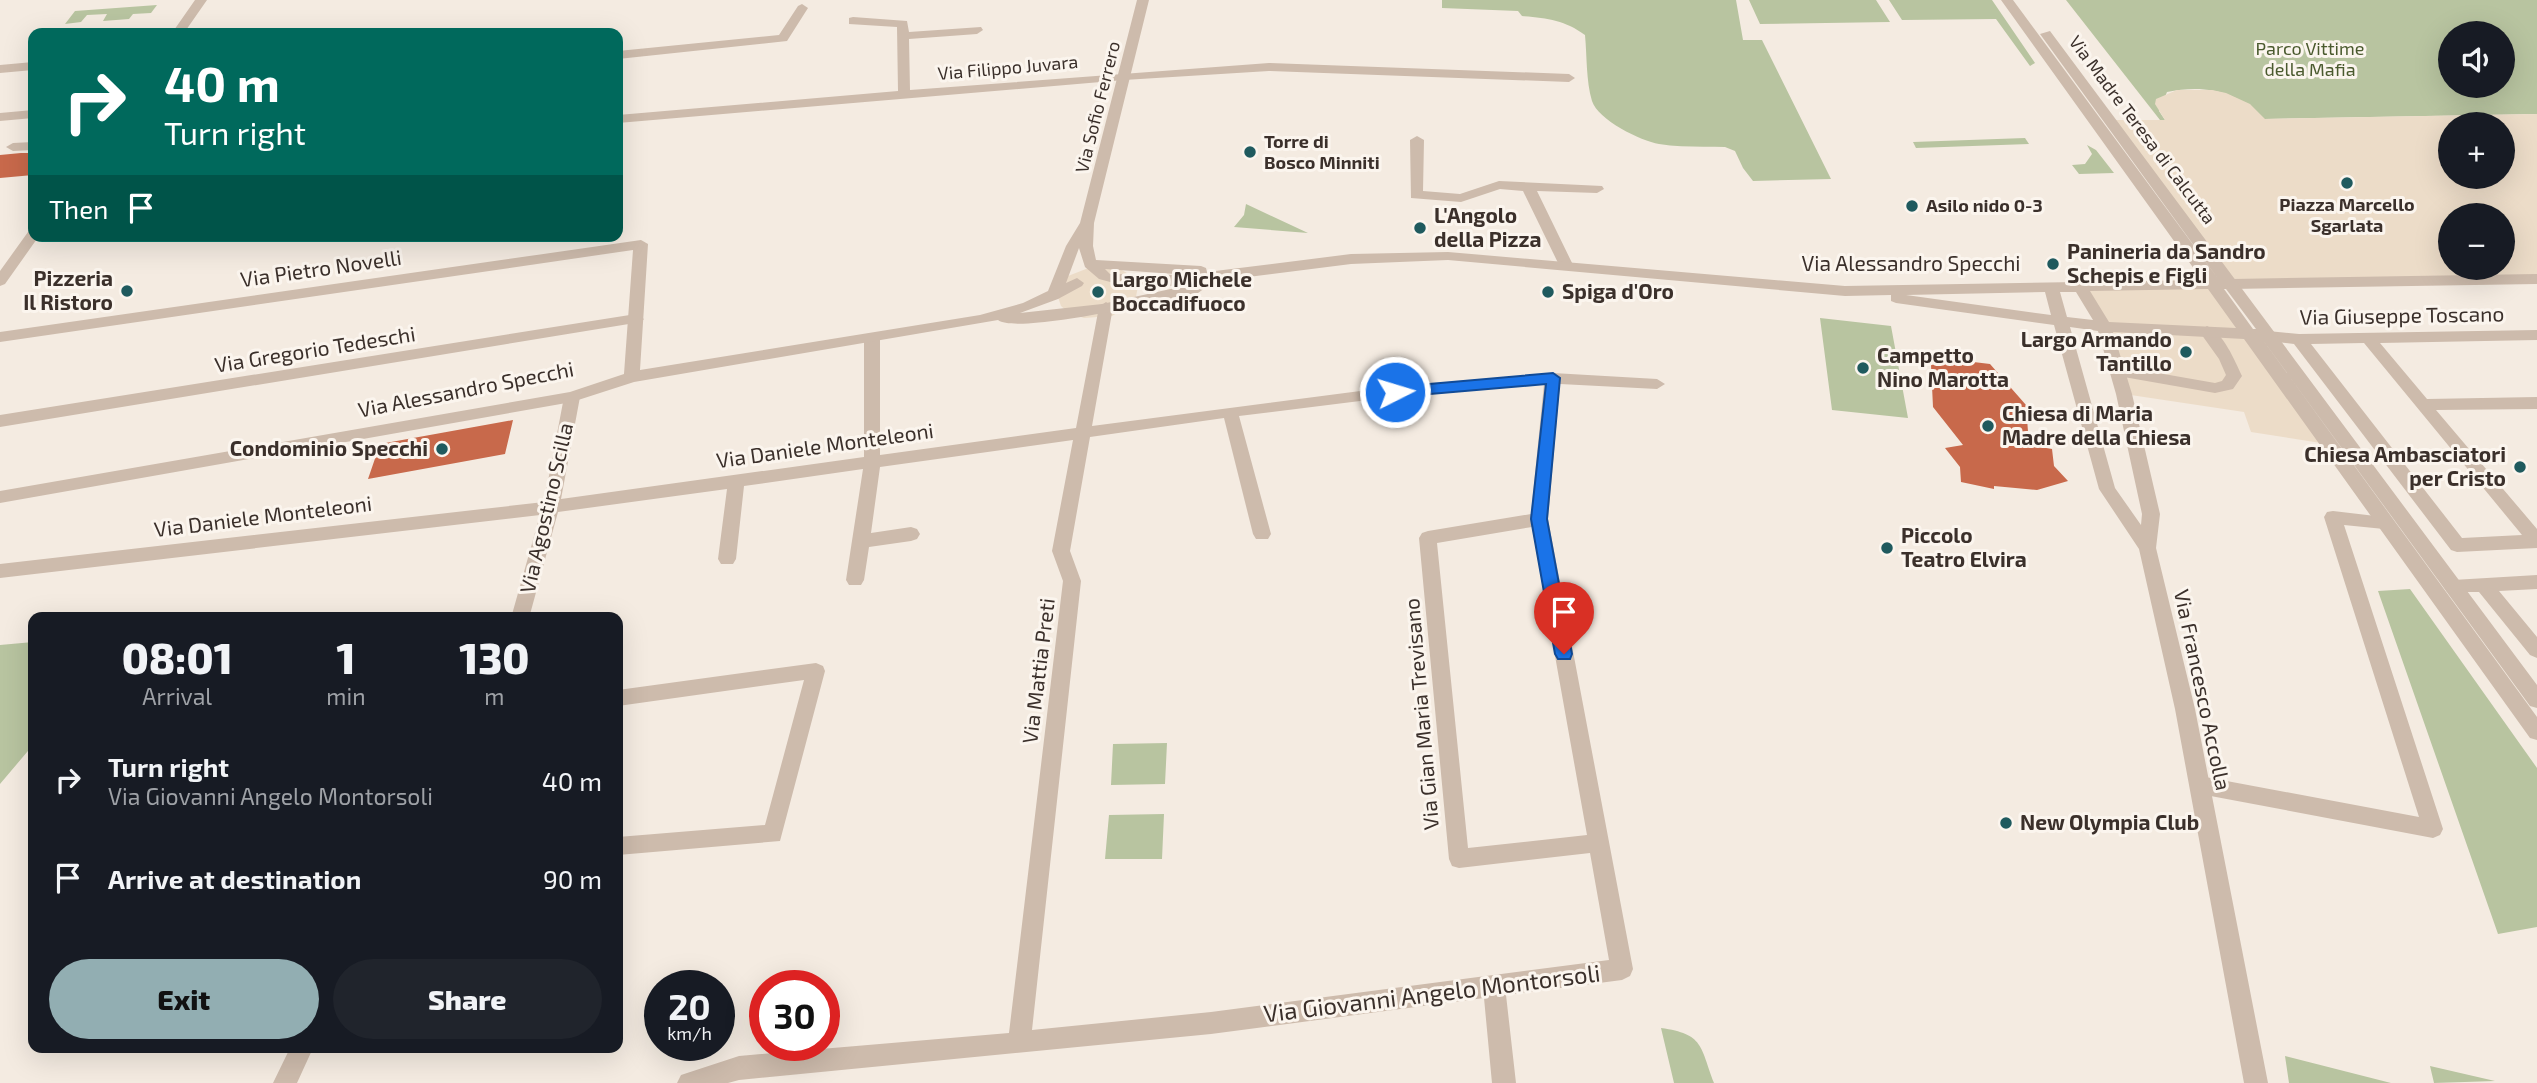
<!DOCTYPE html>
<meta charset="utf-8">
<style>
body{margin:0;font-family:"Exo 2",sans-serif;background:#20242c;color:#f1f3f6;height:100vh;display:flex;flex-direction:column;font-size:26px;white-space:nowrap}
*{box-sizing:border-box;margin:0}
p{font-size:23px;color:#9ea1a6}
.icon{flex:none;width:38px;height:38px;fill:none;stroke:currentColor;stroke-width:2;stroke-linecap:round;stroke-linejoin:round}
.map{position:relative;flex:1;overflow:hidden}
.details{position:absolute;left:28px;top:612px;width:595px;height:441px;display:flex;flex-direction:column;background:#171b24;border-radius:14px;box-shadow:0 7px 28px #0002}
.details>*{flex:none}
.top-card{position:absolute;left:28px;top:28px;width:595px;height:214px;border-radius:14px;box-shadow:0 7px 28px #0002;background:#00695c;color:#fff;overflow:hidden}
.tools{position:absolute;left:2438px;top:21px;display:grid;gap:14px}
.tools a{display:grid;place-items:center;width:77px;height:77px;border-radius:50%;background:#171b24;box-shadow:0 7px 28px #0002;font-size:35px}
.speed{position:absolute;left:644px;top:970px;display:flex;gap:14px;font-size:35px;font-weight:700;text-align:center}
.speed>*{display:grid;place-content:center;width:91px;height:91px;border-radius:50%;background:#171b24;box-shadow:0 7px 28px #0002;line-height:1}
.speed small{font-size:18px;font-weight:400}
.speed .limit{border:10px solid #d22;background:#fff;color:#111}
.pin{position:absolute;display:grid;place-items:center;width:60px;height:60px;color:#fff;margin:-72px -30px;border-radius:50% 50% 50% 0;rotate:-45deg;box-shadow:0 0 7px #0007}
.pin .icon{rotate:45deg}
.me{position:absolute;width:77px;margin:-38px;rotate:85deg;stroke-linejoin:round;filter:drop-shadow(0 0 5px #0008)}
.turn{display:flex;align-items:center;gap:24px;height:147px;padding:0 21px;font-size:32px}
.turn .icon{width:91px;height:91px;stroke-width:2.5}
.turn b{display:block;font-size:49px;line-height:60px}
.then{display:flex;align-items:center;height:66px;padding:0 21px;background:#0003;gap:14px;font-size:26px}
.eta{display:flex;justify-content:space-evenly;align-items:center;height:119px;text-align:center}
.eta b{font-size:42px;font-weight:800;line-height:49px}
.action{display:flex;gap:14px;margin-top:auto;padding:14px 21px}
.action a{flex:1;height:80px;border-radius:42px;background:#92aeb2;color:#111;font-size:28px;font-weight:800;line-height:80px;text-align:center}
.action a+a{background:#20242c;color:#f1f3f6}
ul{padding:0;list-style:none}
li{display:flex;align-items:center;gap:21px;height:98px;padding:0 21px}
li div{flex:1}
li b{display:block;font-size:26px}
li em{font-style:normal}
.map>svg:first-child{display:block}
.green{fill:#b8c4a0;fill-rule:evenodd}
.plaza{fill:#ecdcc8;fill-rule:evenodd}
.building{fill:#c8694b}
.lines{fill:none;stroke-linecap:round;stroke-linejoin:round}
.minor{fill:#cdbbac;fill-rule:evenodd}
.tertiary{fill:#cdbbac;fill-rule:evenodd}
.route{fill:#1a73e8;stroke:#114b97;stroke-width:2}
.poi-dot{fill:#1f5a5e;stroke:#fbf5ee;stroke-width:2.5}
.labels{text-anchor:middle;stroke-width:6;stroke-linejoin:round;paint-order:stroke}
.far-park-label{font-size:18px;fill:#4a5a2e;stroke:#fbf5ee}
.far-street-label{font-size:18px;fill:#3b302b;stroke:#fbf5ee}
.far-poi-label{font-size:18px;font-weight:bold;fill:#3b302b;stroke:#fbf5ee;text-anchor:start}
.poi-label{font-size:21px;font-weight:bold;fill:#3b302b;stroke:#fbf5ee;text-anchor:start}
.street-label{font-size:21px;fill:#3b302b;stroke:#fbf5ee}
.near-street-label{font-size:24px;fill:#3b302b;stroke:#fbf5ee}
</style>
<div class="map">
<svg width="2537" height="1083" viewBox="0 0 2537 1083">
<rect width="100%" height="100%" fill="#f4ebe1"/>
<!-- green -->
<path class="green" d="M 1442,0 L 1736,0 L 1743,40 L 1762,40 L 1831,179 L 1753,181 L 1743,168 L 1735,151 L 1725,147 C 1704,146 1681,148 1659,144 C 1641,141 1598,120 1592,101 C 1586,81 1587,56 1585,35 C 1565,20 1547,18 1522,16 L 1518,11 L 1442,8 Z
M 1749,0 L 1876,0 L 1890,22 L 1760,24 Z
M 1889,0 L 1992,0 L 2035,63 L 2030,66 L 1996,19 L 1902,20 Z
M 2066,0 L 2537,0 L 2537,114 L 2264,119 C 2238,91 2204,84 2167,92 L 2159,111 L 2165,120 L 2160,120 ZM 2450,33 L 2502,33 L 2502,86 L 2450,86 Z
M 157,5 L 151,13 L 133,14 L 129,19 L 103,21 L 107,14 L 87,15 L 81,22 L 65,24 L 75,11 Z
M 2025,138 L 2029,144 L 1916,148 L 1913,142 Z
M 2087,145 L 2096,150 L 2114,173 L 2079,174 L 2072,165 L 2085,164 L 2092,154 Z
M 1246,204 L 1308,233 L 1234,227 L 1244,215 Z
M 1820,318 L 1891,326 L 1908,418 L 1832,410 Z
M 2410,589 L 2537,768 L 2537,927 L 2498,934 L 2378,591 Z
M 33,642 L 33,745 L 0,784 L 0,645 Z
M 1167,743 L 1165,784 L 1111,785 L 1113,744 Z
M 1164,814 L 1162,859 L 1105,859 L 1109,815 Z
M 1661,1028 C 1704,1034 1700,1046 1714,1083 L 1674,1083 Z
M 2285,1056 L 2391,1083 L 2289,1083 Z
M 2430,1066 L 2495,1081 L 2434,1083 Z"/>
<!-- plaza -->
<path class="plaza" d="M 2177,90 L 2212,90 L 2226,93 L 2250,104 L 2265,119 L 2537,114 L 2537,279 L 2232,284 L 2110,120 L 2165,120 L 2155,104 L 2156,99 ZM 2450,124 L 2502,124 L 2502,177 L 2450,177 ZM 2450,215 L 2502,215 L 2502,268 L 2450,268 Z
M 1091,267 L 1122,270 L 1130,275 L 1138,286 L 1135,302 L 1112,316 L 1084,318 L 1069,313 L 1061,306 L 1057,294 L 1068,276 Z
M 2212,284 L 2327,444 L 2251,432 L 2244,412 L 2124,394 L 2080,286 Z"/>
<!-- building -->
<path class="building" d="M 21,153 L 33,153 L 33,175 L 0,178 L 0,155 Z
M 1957,360 L 1990,364 L 2026,405 L 2029,445 L 2052,449 L 2054,466 L 2068,481 L 2037,490 L 1994,486 L 1994,489 L 1961,482 L 1960,467 L 1945,448 L 1963,445 L 1933,407 L 1931,365 Z
M 513,420 L 505,454 L 368,479 L 380,444 Z"/>
<g class="lines">
<!-- minor -->
<path class="minor" d="M 802,4 L 808,8 L 787,41 L 618,59 L 618,51 L 779,35 L 798,6 Z
M 853,17 L 907,21 L 909,32 L 981,27 L 983,30 L 977,34 L 909,39 L 910,90 L 1269,63 L 1569,74 L 1575,78 L 1569,82 L 1269,71 L 1124,80 L 618,123 L 618,115 L 898,91 L 897,27 L 849,24 L 849,18 Z
M 33,62 L 33,70 L 0,73 L 0,65 Z
M 33,110 L 33,118 L 0,121 L 0,113 Z
M 1417,136 L 1424,140 L 1423,191 L 1460,194 L 1499,181 L 1602,186 L 1604,189 L 1597,193 L 1537,191 L 1574,267 L 1572,270 L 1562,270 L 1560,267 L 1523,191 L 1500,189 L 1461,202 L 1411,198 L 1410,140 Z
M 33,142 L 33,150 L 13,151 L 6,147 L 13,143 Z
M 2537,274 L 2537,284 L 2232,289 L 2225,284 L 2232,279 Z
M 1106,302 L 1113,307 L 1092,426 L 1368,390 L 1553,373 L 1657,379 L 1665,384 L 1657,389 L 1560,384 L 1548,519 L 1633,969 L 1630,976 L 1622,980 L 1506,995 L 1516,1083 L 1492,1083 L 1484,998 L 1211,1034 L 739,1080 L 728,1083 L 677,1083 L 681,1075 L 739,1056 L 1009,1033 L 1063,581 L 1052,551 L 1073,440 L 880,467 L 871,533 L 911,527 L 917,529 L 920,534 L 917,539 L 911,541 L 869,547 L 864,580 L 861,585 L 849,585 L 846,580 L 863,469 L 744,486 L 736,559 L 733,564 L 721,564 L 718,559 L 727,489 L 558,512 L 529,618 L 511,618 L 540,515 L 0,578 L 0,564 L 544,502 L 564,397 L 572,392 L 580,397 L 561,499 L 864,457 L 864,338 L 872,333 L 880,338 L 880,455 L 1076,428 L 1099,307 ZM 1544,384 L 1531,514 L 1428,531 L 1422,533 L 1419,538 L 1449,859 L 1452,866 L 1459,868 L 1590,853 L 1609,960 L 1211,1012 L 1032,1030 L 1081,581 L 1070,551 L 1090,437 L 1224,418 L 1253,534 L 1256,539 L 1268,539 L 1271,534 L 1239,416 L 1368,400 ZM 1532,527 L 1587,835 L 1468,848 L 1437,543 Z
M 636,314 L 644,319 L 641,322 L 0,427 L 0,415 Z
M 2207,326 C 2223,332 2235,361 2242,376 L 2233,389 L 2215,393 L 2118,376 L 2110,371 L 2118,366 L 2215,383 L 2222,381 L 2226,375 L 2219,359 L 2199,331 Z
M 2537,330 L 2537,340 L 2380,343 L 2427,399 L 2537,397 L 2537,409 L 2436,410 L 2537,529 L 2537,548 L 2457,552 L 2451,550 L 2294,344 L 2268,341 L 2260,336 L 2268,331 L 2299,334 ZM 2364,343 L 2522,535 L 2462,538 L 2311,344 Z
M 2333,511 L 2384,517 L 2390,518 L 2393,523 L 2390,528 L 2384,529 L 2344,525 L 2443,829 L 2440,835 L 2433,838 L 2200,794 L 2193,791 L 2190,785 L 2193,779 L 2200,776 L 2419,817 L 2324,517 L 2327,512 Z
M 2537,575 L 2537,589 L 2499,591 L 2537,637 L 2537,658 L 2530,655 L 2479,592 L 2447,592 L 2444,587 L 2447,582 L 2453,580 Z
M 816,663 L 823,666 L 825,671 L 780,841 L 618,855 L 618,837 L 765,825 L 804,680 L 618,706 L 618,690 Z
M 290,1048 L 313,1048 L 297,1083 L 273,1083 Z"/>
<!-- tertiary -->
<path class="tertiary" d="M 195,0 L 207,0 L 184,33 L 172,33 Z
M 1137,0 L 1149,0 L 1094,223 L 1093,246 L 1096,260 L 1201,266 L 1206,268 L 1207,272 L 1351,254 L 1448,252 L 1845,286 L 2202,280 L 2001,0 L 2013,0 L 2219,280 L 2040,34 L 2050,31 L 2537,685 L 2537,708 L 2530,706 L 2260,336 L 2537,717 L 2537,740 L 2530,738 L 2244,339 L 2113,332 L 2132,394 L 2160,514 L 2156,548 L 2195,709 L 2268,1083 L 2244,1083 L 2175,709 L 2139,549 L 2099,489 L 2054,325 L 1896,303 L 1891,301 L 1891,295 L 1845,296 L 1448,260 L 1351,264 L 1176,286 L 1114,283 L 1099,279 L 1085,267 L 1079,248 L 1066,283 L 1077,278 L 1084,283 L 1082,286 L 1058,299 L 1020,313 L 1102,304 L 1198,283 L 1205,288 L 1198,293 C 1167,300 1018,335 998,320 L 634,382 L 572,402 L 0,503 L 0,491 L 570,392 L 624,374 L 633,250 L 0,342 L 0,332 L 641,240 L 648,244 L 640,370 L 980,315 L 1023,303 L 1048,291 L 1066,246 L 1080,223 ZM 1105,269 L 1188,275 L 1110,274 ZM 2208,289 L 2236,328 L 2109,322 L 2090,291 ZM 2224,289 L 2226,289 L 2256,329 L 2253,329 ZM 2045,292 L 2051,315 L 1906,295 ZM 2060,292 L 2076,292 L 2093,320 L 2067,317 ZM 2070,327 L 2098,331 L 2116,394 L 2142,514 L 2141,525 L 2115,488 Z
M 33,231 L 33,236 L 39,236 L 5,284 L 0,286 L 0,271 L 28,232 Z"/>
</g>
<!-- route -->
<path class="route" d="M 1553,373 L 1560,378 L 1547,519 L 1572,654 L 1570,659 L 1558,659 L 1555,654 L 1531,519 L 1546,384 L 1395,397 L 1387,392 L 1395,387 Z"/>
<!-- markers -->
<g class="poi-dot">
<circle cx="1250" cy="152" r="7"/>
<circle cx="2347" cy="183" r="7"/>
<circle cx="1912" cy="206" r="7"/>
<circle cx="1420" cy="228" r="7"/>
<circle cx="2053" cy="264" r="7"/>
<circle cx="127" cy="291" r="7"/>
<circle cx="1098" cy="292" r="7"/>
<circle cx="1548" cy="292" r="7"/>
<circle cx="2186" cy="352" r="7"/>
<circle cx="1863" cy="368" r="7"/>
<circle cx="1988" cy="426" r="7"/>
<circle cx="442" cy="449" r="7"/>
<circle cx="2520" cy="467" r="7"/>
<circle cx="1887" cy="548" r="7"/>
<circle cx="2006" cy="823" r="7"/>
</g>
<g class="labels">
<!-- far-park labels -->
<g class="far-park-label">
<text x="2310" y="55">Parco Vittime<tspan x="2310" dy="21">della Mafia</tspan></text>
</g>
<!-- far-street labels -->
<g class="far-street-label">
<text transform="translate(1008 68) rotate(-5)" y="6">Via Filippo Juvara</text>
<text transform="translate(1098 107) rotate(-76)" y="6">Via Sofio Ferrero</text>
<text transform="translate(2142 130) rotate(53)" y="6">Via Madre Teresa di Calcutta</text>
</g>
<!-- far-poi labels -->
<g class="far-poi-label">
<text x="1264" y="148">Torre di<tspan x="1264" dy="21">Bosco Minniti</tspan></text>
<text x="2347" y="211" text-anchor="middle">Piazza Marcello<tspan x="2347" dy="21">Sgarlata</tspan></text>
<text x="1926" y="212">Asilo nido 0-3</text>
</g>
<!-- poi labels -->
<g class="poi-label">
<text x="1434" y="223">L'Angolo<tspan x="1434" dy="24">della Pizza</tspan></text>
<text x="2067" y="259">Panineria da Sandro<tspan x="2067" dy="24">Schepis e Figli</tspan></text>
<text x="113" y="286" text-anchor="end">Pizzeria<tspan x="113" dy="24">Il Ristoro</tspan></text>
<text x="1112" y="287">Largo Michele<tspan x="1112" dy="24">Boccadifuoco</tspan></text>
<text x="1562" y="299">Spiga d'Oro</text>
<text x="2172" y="347" text-anchor="end">Largo Armando<tspan x="2172" dy="24">Tantillo</tspan></text>
<text x="1877" y="363">Campetto<tspan x="1877" dy="24">Nino Marotta</tspan></text>
<text x="2002" y="421">Chiesa di Maria<tspan x="2002" dy="24">Madre della Chiesa</tspan></text>
<text x="428" y="456" text-anchor="end">Condominio Specchi</text>
<text x="2506" y="462" text-anchor="end">Chiesa Ambasciatori<tspan x="2506" dy="24">per Cristo</tspan></text>
<text x="1901" y="543">Piccolo<tspan x="1901" dy="24">Teatro Elvira</tspan></text>
<text x="2020" y="830">New Olympia Club</text>
</g>
<!-- street labels -->
<g class="street-label">
<text x="1911" y="271">Via Alessandro Specchi</text>
<text transform="translate(321 269) rotate(-8)" y="7">Via Pietro Novelli</text>
<text transform="translate(2402 316) rotate(-1)" y="7">Via Giuseppe Toscano</text>
<text transform="translate(315 350) rotate(-9)" y="7">Via Gregorio Tedeschi</text>
<text transform="translate(466 390) rotate(-11)" y="7">Via Alessandro Specchi</text>
<text transform="translate(825 446) rotate(-8)" y="7">Via Daniele Monteleoni</text>
<text transform="translate(547 508) rotate(-77)" y="7">Via Agostino Scilla</text>
<text transform="translate(263 517) rotate(-7)" y="7">Via Daniele Monteleoni</text>
<text transform="translate(1039 671) rotate(-83)" y="7">Via Mattia Preti</text>
<text transform="translate(2202 690) rotate(78)" y="7">Via Francesco Accolla</text>
<text transform="translate(1422 714) rotate(-95)" y="7">Via Gian Maria Trevisano</text>
</g>
<!-- near-street labels -->
<g class="near-street-label">
<text transform="translate(1432 994) rotate(-7)" y="8">Via Giovanni Angelo Montorsoli</text>
</g>
</g>
</svg>
<div class="tools">
<a><svg class="icon" aria-label="sound" viewBox="0 0 24 24"><path d="M4 9h4l5-4v14l-5-4H4zM17 9q2 3 0 6"/></svg></a>
<a>+</a>
<a>−</a>
</div>
<div class="speed"><div>20<small>km/h</small></div><div class="limit">30</div></div>
<div class="pin" style="left:1564px;top:654px;background:#d93025"><svg class="icon" aria-label="arrive" viewBox="0 0 24 24"><path d="M6 21V4h12l-3 4 3 4H6"/></svg></div>
<svg class="me" style="left:1395px;top:392px" viewBox="-20 -20 40 40"><circle r="17" fill="#1a73e8" stroke="#fff" stroke-width="3"/><path d="M0-11L8 9 0 5-8 9z" fill="#fff"/></svg>
<div class="top-card">
<div class="turn"><svg class="icon" aria-label="right" viewBox="0 0 24 24"><path d="M7 20v-9h11M14 6l5 5-5 5"/></svg><div><b>40 m</b>Turn right</div></div>
<div class="then">Then<svg class="icon" aria-label="arrive" viewBox="0 0 24 24"><path d="M6 21V4h12l-3 4 3 4H6"/></svg></div>
</div>
<section class="details">
<div class="eta">
<div><b>08:01</b><p>Arrival</p></div>
<div><b>1</b><p>min</p></div>
<div><b>130</b><p>m</p></div>
</div>
<ul>
<li><svg class="icon" aria-label="right" viewBox="0 0 24 24"><path d="M7 20v-9h11M14 6l5 5-5 5"/></svg><div><b>Turn right</b><p>Via Giovanni Angelo Montorsoli</p></div><em>40 m</em></li>
<li><svg class="icon" aria-label="arrive" viewBox="0 0 24 24"><path d="M6 21V4h12l-3 4 3 4H6"/></svg><div><b>Arrive at destination</b></div><em>90 m</em></li>
</ul>
<div class="action"><a>Exit</a><a>Share</a></div>
</section>
</div>
